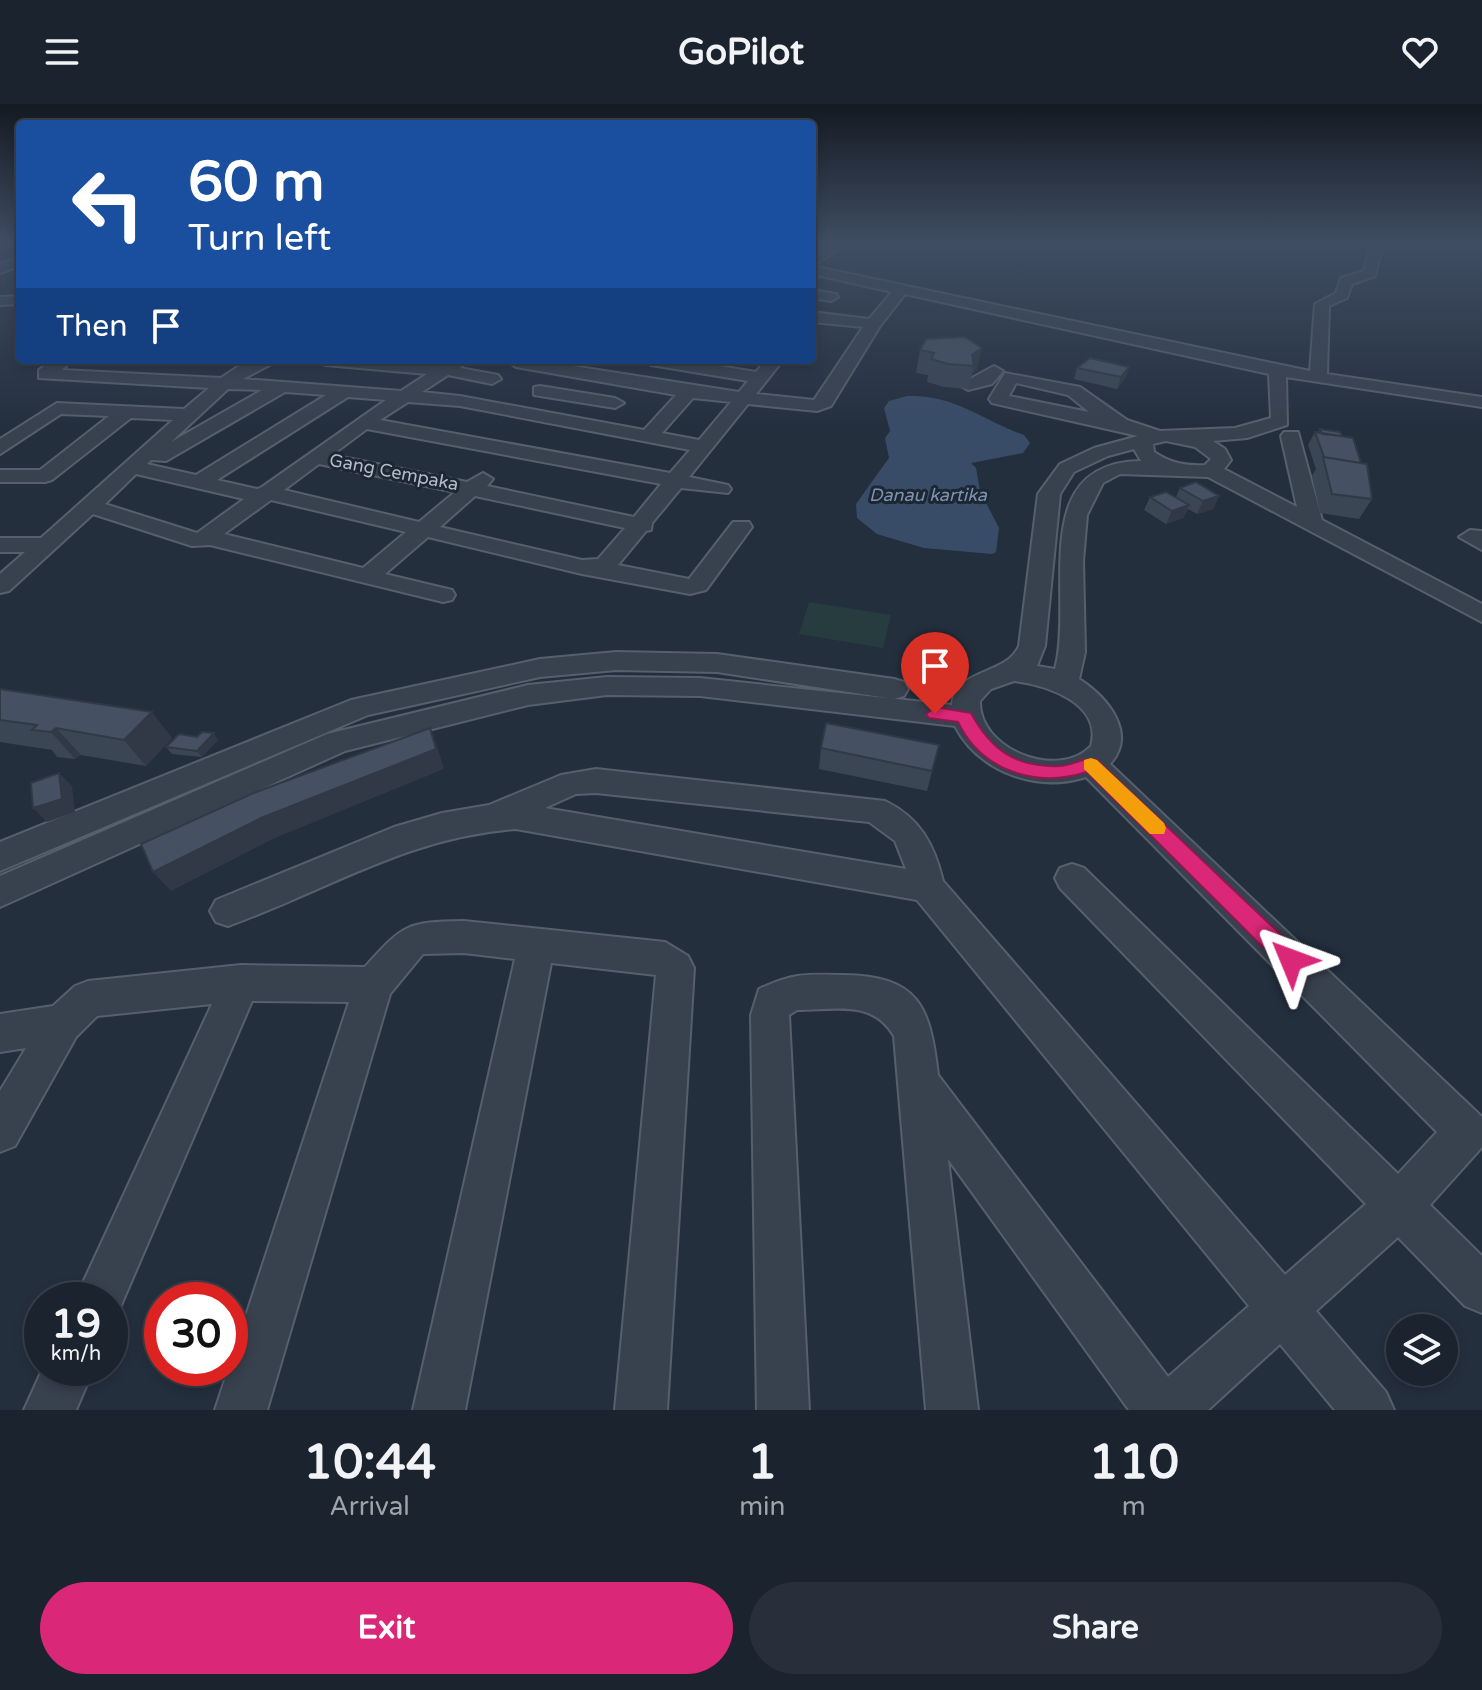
<!DOCTYPE html>
<style>
body{margin:0;font-family:"Varela Round",sans-serif;background:#282f3a;color:#f1f3f6;height:100vh;display:flex;flex-direction:column;font-size:30px;white-space:nowrap}
*{box-sizing:border-box;margin:0}
p{font-size:26px;color:#a0a4aa}
.icon{flex:none;width:44px;height:44px;fill:none;stroke:currentColor;stroke-width:2;stroke-linecap:round;stroke-linejoin:round}
.map{position:relative;height:1306px;overflow:hidden}
.side{display:flex;flex-direction:column;background:#1b232e;flex:1}
.side>*{flex:none}
.hud{position:absolute;left:16px;top:16px;width:800px;height:244px;border-radius:8px;box-shadow:0 4px 12px #0003,0 0 0 2px #39404a;background:#1a4fa0;color:#fff;overflow:hidden}
.buttons{position:absolute;left:1386px;top:1210px;display:grid;gap:16px}
.buttons a{display:grid;place-items:center;width:72px;height:72px;border-radius:50%;background:#1b232e;box-shadow:0 4px 12px #0003,0 0 0 2px #39404a;font-size:40px}
.speed{position:absolute;left:24px;top:1178px;display:flex;gap:16px;font-size:40px;font-weight:700;text-align:center}
.speed>*{display:grid;place-content:center;width:104px;height:104px;border-radius:50%;background:#1b232e;box-shadow:0 4px 12px #0003,0 0 0 2px #39404a;line-height:1}
.speed small{font-size:20px;font-weight:400}
.speed .limit{border:12px solid #d22;background:#fff;color:#111}
.pin{position:absolute;display:grid;place-items:center;width:68px;height:68px;color:#fff;margin:-82px -34px;border-radius:50% 50% 50% 0;rotate:-45deg;box-shadow:0 0 8px #0007}
.pin .icon{rotate:45deg}
.me{position:absolute;width:88px;margin:-44px;rotate:314deg;stroke-linejoin:round;filter:drop-shadow(0 0 6px #0008)}
.turn{display:flex;align-items:center;gap:28px;height:168px;padding:0 40px;font-size:36px}
.turn .icon{width:104px;height:104px;stroke-width:2.5}
.turn b{display:block;font-size:56px;line-height:68px}
.then{display:flex;align-items:center;height:76px;padding:0 40px;background:#0003;gap:16px;font-size:30px}
.eta{display:flex;justify-content:space-evenly;align-items:center;height:136px;text-align:center}
.eta b{font-size:48px;font-weight:700;line-height:56px}
.cta{display:flex;gap:16px;margin-top:auto;padding:16px 40px}
.cta a{flex:1;height:92px;border-radius:48px;background:#db2777;color:#fff;font-size:32px;font-weight:700;line-height:92px;text-align:center}
.cta a+a{background:#282f3a;color:#f1f3f6}
header{display:flex;justify-content:space-between;align-items:center;height:104px;padding:0 40px;background:#1b232e;font-size:36px;font-weight:700}
.map>svg:first-child{display:block}
.green{fill:#263c3f}
.water{fill:#394c67}
.lines{fill:none;stroke-linecap:round;stroke-linejoin:round}
.minor-casing{stroke:#565f6c;stroke-width:4}
.minor{fill:#38414e;fill-rule:evenodd}
.wall{fill:#3b4654}
.shaded-wall{fill:#303945}
.building{fill:#455162;stroke:#303945;stroke-width:2}
.route{fill:#db2777;stroke:#8e194d;stroke-width:2}
.slow{fill:#f59e0b}
.labels{text-anchor:middle;stroke-width:6;stroke-linejoin:round;paint-order:stroke}
.far-street-label{font-size:18px;fill:#b4bcc9;stroke:#1d2633}
.far-water-label{font-size:18px;font-style:italic;fill:#7c92b1;stroke:#1d2633}
</style>
<header><svg class="icon" aria-label="menu" viewBox="0 0 24 24"><path d="M4 6h16M4 12h16M4 18h16"/></svg>GoPilot<svg class="icon" aria-label="heart" viewBox="0 0 24 24"><path d="M12 20l-8-8c-3-5 5-10 8-4 3-6 11-1 8 4z"/></svg></header>
<div class="map">
<svg width="1482" height="1306" viewBox="0 0 1482 1306">
<rect width="100%" height="100%" fill="#242f3e"/>
<!-- green -->
<path class="green" d="M 809,498 L 891,511 L 883,544 L 799,530 Z"/>
<!-- water -->
<path class="water" d="M 907,292 C 954,290 982,316 1024,331 L 1030,339 L 1023,349 L 971,359 L 976,364 L 980,387 L 999,424 L 996,448 L 992,450 L 924,444 L 877,430 L 857,414 L 856,400 L 889,354 L 885,334 L 890,327 L 884,304 L 889,297 Z"/>
<g class="lines">
<!-- minor casing -->
<g class="minor-casing">
<path id="minor" d="M 832,140 L 847,140 L 812,162 L 1310,267 L 1315,200 L 1336,189 L 1341,174 L 1364,167 L 1371,140 L 1383,140 L 1375,172 L 1352,180 L 1347,194 L 1329,202 L 1327,270 L 1482,293 L 1482,303 L 1286,273 L 1287,321 L 1247,334 L 1213,337 L 1225,345 L 1231,356 L 1224,365 L 1297,403 L 1281,332 L 1284,328 L 1298,328 L 1322,416 L 1482,500 L 1482,518 L 1208,373 L 1120,370 L 1103,379 L 1087,411 L 1083,457 L 1085,548 L 1079,575 C 1107,593 1138,629 1110,660 L 1482,1013 L 1482,1043 L 1430,1101 L 1482,1152 L 1482,1209 L 1465,1202 L 1398,1133 L 1316,1207 L 1386,1288 L 1394,1306 L 1335,1306 L 1280,1240 L 1208,1306 L 1129,1306 L 948,1055 L 978,1306 L 926,1306 L 894,932 C 872,895 836,906 797,906 L 789,911 L 809,1306 L 757,1306 L 751,911 L 759,885 C 794,869 806,870 843,871 C 919,872 930,902 938,971 L 1168,1273 L 1249,1202 L 917,796 L 516,725 C 407,733 328,786 228,822 L 216,818 L 210,807 L 216,796 L 394,723 L 442,709 L 489,701 L 561,671 L 596,665 L 885,697 C 920,714 934,740 943,777 L 1285,1171 L 1366,1100 L 1060,784 L 1055,774 L 1060,764 L 1072,760 L 1084,764 L 1398,1070 L 1437,1028 L 1086,673 C 1037,689 979,668 955,622 L 700,592 L 607,591 L 528,601 L 345,647 L 0,803 L 0,772 L 327,630 L 528,581 L 607,573 L 700,574 L 952,601 C 955,564 1006,572 1019,542 L 1038,390 L 1060,360 L 1094,344 L 1138,332 L 992,299 L 989,295 L 1005,269 L 1080,283 L 1127,316 L 1160,327 L 1235,324 L 1271,314 L 1269,270 L 905,190 L 880,222 L 831,302 L 817,307 L 748,300 L 689,373 L 728,381 L 731,385 L 728,389 L 681,384 L 652,419 L 651,426 L 646,427 L 618,461 L 689,475 L 733,418 L 749,418 L 752,423 L 706,486 L 690,490 L 582,470 L 428,433 L 385,470 L 452,486 L 455,491 L 452,496 L 443,498 L 210,441 L 192,442 L 93,410 L 9,487 L 0,489 L 0,470 L 25,448 L 0,448 L 0,434 L 41,434 L 173,316 L 131,314 L 52,376 L 45,378 L 0,378 L 0,366 L 40,366 L 109,312 L 61,310 L 0,350 L 0,335 L 57,299 L 184,305 L 209,284 L 39,274 L 39,266 L 53,256 L 72,256 L 62,266 L 221,274 L 245,258 L 279,256 L 243,275 L 401,287 L 427,270 L 325,261 L 317,256 L 442,261 L 449,256 L 468,256 L 460,264 L 498,271 L 501,275 L 492,280 L 448,271 L 422,288 L 460,292 L 644,326 L 676,291 L 516,263 L 508,258 L 534,256 L 739,288 L 748,277 L 651,261 L 643,256 L 682,256 L 756,268 L 766,256 L 783,256 L 756,290 L 814,296 L 863,223 L 812,218 L 812,208 L 869,215 L 892,188 L 812,170 L 812,152 ZM 1016,279 L 1068,291 L 1089,308 L 1009,292 ZM 228,285 L 262,286 L 171,338 ZM 285,288 L 326,291 L 196,371 L 147,360 L 151,356 L 166,357 ZM 348,293 L 386,296 L 262,383 L 257,385 L 217,376 ZM 693,294 L 731,298 L 699,336 L 662,329 ZM 408,298 L 460,302 L 690,346 L 670,369 L 380,316 ZM 367,325 L 661,380 L 634,413 L 487,382 L 493,375 L 483,369 L 467,378 L 332,351 ZM 1166,337 L 1195,343 L 1211,355 L 1205,361 C 1185,362 1170,359 1154,348 L 1153,340 ZM 1134,345 L 1141,357 C 1029,358 1071,485 1057,556 L 1055,565 L 1037,562 L 1045,542 L 1060,390 L 1074,368 L 1108,352 ZM 319,360 L 455,388 L 419,418 L 284,386 ZM 136,370 L 244,395 L 197,429 L 105,400 ZM 475,392 L 625,424 L 598,455 L 582,456 L 440,423 ZM 271,396 L 406,428 L 363,464 L 224,430 ZM 1014,577 C 1046,581 1103,599 1091,642 C 1058,677 978,645 980,597 L 991,585 ZM 596,689 L 869,718 L 895,737 L 906,765 L 545,704 L 576,690 Z
M 20,153 L 20,162 L 0,169 L 0,160 Z
M 812,186 L 836,190 L 838,193 L 831,197 L 812,194 Z
M 20,192 L 20,200 L 0,201 L 0,193 Z
M 994,262 L 1003,267 L 992,280 L 968,286 L 959,281 Z
M 540,282 L 615,294 L 624,299 L 615,304 L 534,291 L 534,283 Z
M 1470,426 L 1482,427 L 1482,446 L 1459,433 Z
M 616,548 L 717,550 L 894,575 L 904,578 L 908,585 L 904,592 L 894,595 L 717,568 L 616,566 L 540,573 L 368,611 L 0,767 L 0,738 L 351,596 L 540,555 Z
M 464,817 L 665,838 L 688,852 L 694,864 L 667,1306 L 615,1306 L 656,871 L 551,859 L 465,1306 L 413,1306 L 515,855 L 464,849 L 423,850 L 390,890 L 267,1306 L 215,1306 L 349,898 L 252,897 L 116,1213 L 110,1216 L 110,1196 L 75,1196 L 212,900 L 97,912 L 76,933 L 15,1042 L 0,1048 L 0,987 L 26,944 L 0,948 L 0,910 L 53,902 L 75,882 L 88,877 L 241,861 L 365,863 C 404,820 406,818 464,817 Z
M 43,1264 L 94,1264 L 76,1306 L 24,1306 Z"/>
</g>
<!-- minor -->
<use href="#minor" class="minor"/>
</g>
<!-- wall -->
<path class="wall" d="M 965,233 L 977,266 L 972,270 L 969,285 L 944,283 L 927,278 L 928,271 L 916,269 L 920,246 Z
M 1129,263 L 1125,275 L 1117,285 L 1074,275 L 1077,264 Z
M 1320,325 L 1372,395 L 1359,415 L 1320,409 L 1312,372 L 1316,365 L 1308,341 L 1315,328 L 1318,329 Z
M 1180,384 L 1219,392 L 1213,405 L 1197,410 L 1188,405 L 1183,414 L 1166,420 L 1144,406 L 1150,393 L 1176,393 Z
M 0,585 L 172,634 L 146,662 L 81,651 L 75,655 L 57,653 L 52,646 L 0,638 Z
M 218,636 L 202,653 L 172,650 L 166,643 Z
M 939,641 L 927,687 L 819,665 L 821,644 Z"/>
<!-- shaded-wall -->
<path class="shaded-wall" d="M 982,244 L 977,266 L 972,270 L 974,262 L 972,251 Z
M 1129,263 L 1125,275 L 1117,285 L 1121,273 Z
M 1219,392 L 1213,405 L 1197,410 L 1203,397 Z
M 1189,401 L 1183,414 L 1166,420 L 1172,407 Z
M 152,608 L 172,634 L 146,662 L 124,636 Z
M 56,624 L 81,651 L 75,655 L 51,628 Z
M 430,624 L 438,645 L 444,665 L 275,734 L 171,787 L 153,768 Z
M 214,629 L 218,636 L 202,653 L 197,647 Z
M 59,669 L 72,682 L 75,708 L 47,718 L 33,704 Z"/>
<!-- building -->
<path class="building" d="M 965,233 L 982,244 L 972,251 L 974,262 L 948,260 L 931,255 L 934,249 L 920,246 L 926,235 Z
M 1090,254 L 1129,263 L 1121,273 L 1077,264 Z
M 1320,325 L 1340,328 L 1342,332 L 1322,330 Z
M 1315,328 L 1353,334 L 1361,359 L 1324,353 Z
M 1323,353 L 1367,360 L 1372,395 L 1332,390 Z
M 1196,378 L 1219,392 L 1203,397 L 1180,384 Z
M 1166,388 L 1189,401 L 1172,407 L 1150,393 Z
M 0,585 L 152,608 L 124,636 L 56,624 L 51,628 L 32,626 L 37,621 L 0,616 Z
M 826,619 L 939,641 L 932,667 L 821,644 Z
M 430,624 L 436,645 L 261,714 L 153,768 L 141,740 L 256,688 Z
M 202,628 L 214,629 L 197,647 L 166,643 L 179,630 L 197,633 Z
M 59,669 L 62,695 L 33,704 L 31,679 Z"/>
<!-- sky -->
<linearGradient id="sky" x2="0" y2="1"><stop stop-color="#141a22"/><stop offset="0.43" stop-color="#3f4d63"/><stop offset="1" stop-color="#3f4d63" stop-opacity="0"/></linearGradient>
<rect width="1482" height="323" fill="url(#sky)"/>
<!-- route -->
<path class="route" d="M 935,603 L 971,609 C 991,646 1016,664 1061,662 C 1074,661 1085,652 1097,656 L 1299,848 L 1302,856 L 1299,863 L 1291,866 L 1283,863 L 1087,668 C 1037,684 982,668 958,618 L 929,614 L 926,610 Z"/>
<!-- slow -->
<path class="slow" d="M 1091,654 L 1097,656 L 1164,719 L 1166,724 L 1164,730 L 1150,730 L 1084,665 L 1084,656 Z"/>
<g class="labels">
<!-- far-street labels -->
<g class="far-street-label">
<text transform="translate(394 368) rotate(11)" y="6">Gang Cempaka</text>
</g>
<!-- far-water labels -->
<g class="far-water-label">
<text x="928" y="397">Danau kartika</text>
</g>
</g>
</svg>
<div class="buttons">
<a><svg class="icon" aria-label="layers" viewBox="0 0 24 24"><path d="M12 4l9 5-9 5-9-5zM3 14l9 5 9-5"/></svg></a>
</div>
<div class="speed"><div>19<small>km/h</small></div><div class="limit">30</div></div>
<div class="pin" style="left:935px;top:610px;background:#d93025"><svg class="icon" aria-label="arrive" viewBox="0 0 24 24"><path d="M6 21V4h12l-3 4 3 4H6"/></svg></div>
<svg class="me" style="left:1291px;top:856px" viewBox="-20 -20 40 40"><path d="M0-17L14 15 0 8-14 15z" fill="#db2777" stroke="#fff" stroke-width="4"/></svg>
<div class="hud">
<div class="turn"><svg class="icon" aria-label="left" viewBox="0 0 24 24"><path d="M17 20v-9H6M10 6l-5 5 5 5"/></svg><div><b>60 m</b>Turn left</div></div>
<div class="then">Then<svg class="icon" aria-label="arrive" viewBox="0 0 24 24"><path d="M6 21V4h12l-3 4 3 4H6"/></svg></div>
</div>
</div>
<section class="side">
<div class="eta">
<div><b>10:44</b><p>Arrival</p></div>
<div><b>1</b><p>min</p></div>
<div><b>110</b><p>m</p></div>
</div>
<div class="cta"><a>Exit</a><a>Share</a></div>
</section>
